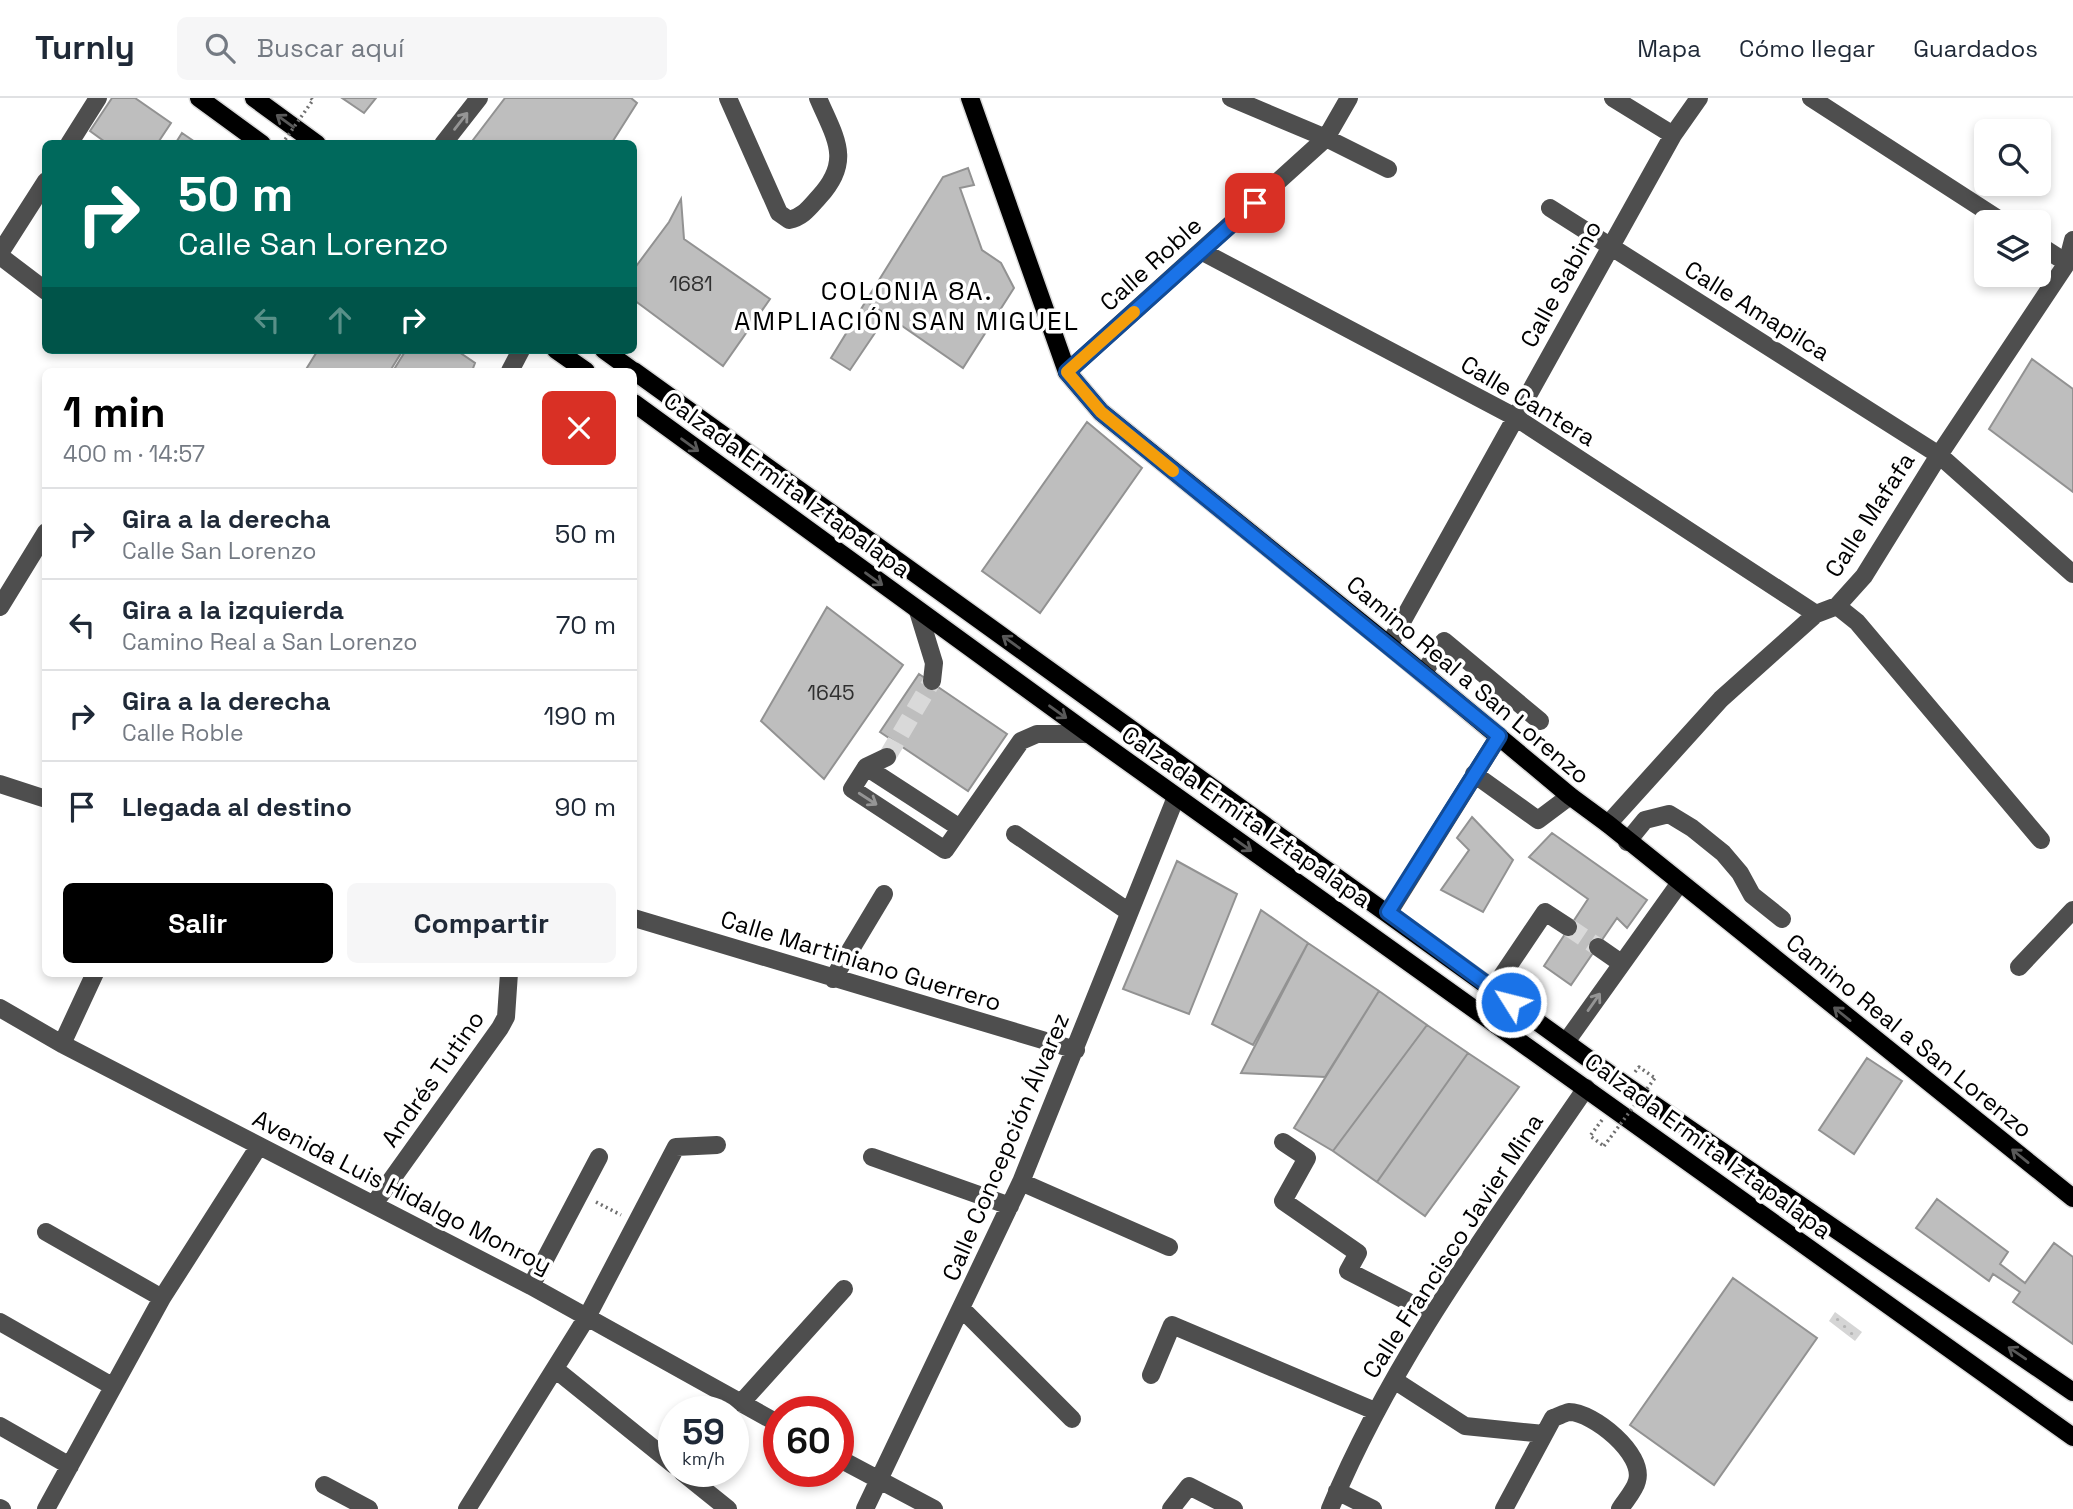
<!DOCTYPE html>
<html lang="es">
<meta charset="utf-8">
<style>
body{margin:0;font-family:"Space Grotesk",sans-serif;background:#f6f6f7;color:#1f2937;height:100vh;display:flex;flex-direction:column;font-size:26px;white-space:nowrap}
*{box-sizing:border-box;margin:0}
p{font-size:23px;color:#747a83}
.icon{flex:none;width:38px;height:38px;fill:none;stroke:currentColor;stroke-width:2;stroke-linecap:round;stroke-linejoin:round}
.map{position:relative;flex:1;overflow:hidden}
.panel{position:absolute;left:42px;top:270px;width:595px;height:609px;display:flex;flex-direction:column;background:#fff;border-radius:10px;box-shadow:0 4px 10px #0003}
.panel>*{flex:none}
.hud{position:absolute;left:42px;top:42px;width:595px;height:214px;border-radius:10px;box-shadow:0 4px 10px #0003;background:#00695c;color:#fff;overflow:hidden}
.controls{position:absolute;left:1974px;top:21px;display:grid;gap:14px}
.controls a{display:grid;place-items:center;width:77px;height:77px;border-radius:10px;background:#fff;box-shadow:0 4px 10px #0003;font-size:35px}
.speed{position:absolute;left:658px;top:1298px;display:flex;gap:14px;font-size:35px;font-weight:700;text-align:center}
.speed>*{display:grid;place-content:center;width:91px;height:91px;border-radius:50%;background:#fff;box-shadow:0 4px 10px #0003;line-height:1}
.speed small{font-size:18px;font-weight:400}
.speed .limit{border:10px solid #d22;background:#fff;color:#111}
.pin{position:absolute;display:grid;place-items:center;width:60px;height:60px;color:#fff;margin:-30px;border-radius:14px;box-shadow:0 4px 10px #0006}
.me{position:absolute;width:77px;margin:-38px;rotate:306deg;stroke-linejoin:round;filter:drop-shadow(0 0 5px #0008)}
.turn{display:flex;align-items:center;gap:24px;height:147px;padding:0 21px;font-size:32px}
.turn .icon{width:91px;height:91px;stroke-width:2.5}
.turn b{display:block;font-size:49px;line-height:60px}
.lanes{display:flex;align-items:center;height:66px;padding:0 21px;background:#0003;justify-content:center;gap:35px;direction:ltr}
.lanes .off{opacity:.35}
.round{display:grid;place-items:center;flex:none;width:74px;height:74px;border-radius:10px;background:#f6f6f7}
.summary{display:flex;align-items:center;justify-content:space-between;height:119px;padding:0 21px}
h1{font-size:42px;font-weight:800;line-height:52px;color:#000}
.button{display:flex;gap:14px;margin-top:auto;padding:14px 21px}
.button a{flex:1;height:80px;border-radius:10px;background:#000;color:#fff;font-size:28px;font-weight:800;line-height:80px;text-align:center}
.button a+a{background:#f6f6f7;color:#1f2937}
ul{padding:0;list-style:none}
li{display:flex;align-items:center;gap:21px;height:91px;padding:0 21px;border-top:2px solid #e0e1e3}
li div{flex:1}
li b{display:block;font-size:26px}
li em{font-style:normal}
header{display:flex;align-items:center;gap:42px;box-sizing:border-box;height:98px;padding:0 35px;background:#fff;border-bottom:2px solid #e0e1e3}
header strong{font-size:33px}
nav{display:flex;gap:38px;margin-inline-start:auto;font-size:24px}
.search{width:490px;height:63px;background:#f6f6f7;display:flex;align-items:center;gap:18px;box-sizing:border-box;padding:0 24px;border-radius:10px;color:#747a83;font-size:26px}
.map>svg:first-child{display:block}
.grass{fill:url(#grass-dots)}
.building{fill:#bebebe;stroke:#929292;stroke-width:2}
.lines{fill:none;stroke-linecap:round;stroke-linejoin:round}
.minor-tunnel{stroke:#d9d9d9;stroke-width:18;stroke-dasharray:18 9;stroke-linecap:butt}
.major-casing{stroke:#dbdbdb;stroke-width:21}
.path{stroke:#707070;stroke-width:3.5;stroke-dasharray:2 3.5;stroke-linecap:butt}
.minor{stroke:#4e4e4e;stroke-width:18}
.major{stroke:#000;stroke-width:18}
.path-bridge{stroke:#707070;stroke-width:3.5;stroke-dasharray:2 3.5;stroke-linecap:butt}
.oneway{stroke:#595959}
.oneway2{stroke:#959595}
.route-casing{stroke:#114b97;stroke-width:18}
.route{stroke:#1a73e8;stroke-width:12}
.slow{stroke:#f59e0b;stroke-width:12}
.labels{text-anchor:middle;stroke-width:7;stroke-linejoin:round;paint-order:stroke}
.number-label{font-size:21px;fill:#303030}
.street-label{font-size:24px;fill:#000;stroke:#fff}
.neighbourhood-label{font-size:26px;letter-spacing:2px;fill:#000;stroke:#fff}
</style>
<header>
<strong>Turnly</strong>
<div class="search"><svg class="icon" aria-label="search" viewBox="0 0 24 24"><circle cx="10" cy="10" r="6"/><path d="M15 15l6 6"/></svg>Buscar aquí</div>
<nav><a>Mapa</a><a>Cómo llegar</a><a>Guardados</a></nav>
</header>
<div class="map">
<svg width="2073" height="1411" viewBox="0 0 2073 1411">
<defs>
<pattern id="grass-dots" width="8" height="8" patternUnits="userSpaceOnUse" patternTransform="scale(1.75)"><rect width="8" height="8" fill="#d5d5d5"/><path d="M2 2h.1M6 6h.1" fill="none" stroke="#b5b5b5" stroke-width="1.8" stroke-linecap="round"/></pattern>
</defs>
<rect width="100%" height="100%" fill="#fff"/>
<!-- grass -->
<path class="grass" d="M 1835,1214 L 1862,1234 L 1855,1243 L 1829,1223 Z"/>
<!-- building -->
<path class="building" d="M 112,0 L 135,0 L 171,25 L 157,46 L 108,46 L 90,33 Z
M 342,0 L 376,0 L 364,15 Z
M 505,0 L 631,0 L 637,5 L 611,46 L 470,46 Z
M 182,35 L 198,46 L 175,46 Z
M 968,70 L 974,87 L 960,90 L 982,152 L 1001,165 L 1014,190 L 963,270 L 866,203 L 943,79 Z
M 681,101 L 684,141 L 770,201 L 723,268 L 634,202 L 634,171 L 669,124 Z
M 866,203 L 887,217 L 850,272 L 831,260 Z
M 318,252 L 403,252 L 390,273 L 305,273 Z
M 406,252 L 456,252 L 475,265 L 472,273 L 393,273 Z
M 2032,261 L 2073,291 L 2073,394 L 1989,331 Z
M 1087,324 L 1142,370 L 1040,515 L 982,473 Z
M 827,509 L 903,567 L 824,681 L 761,623 Z
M 919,576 L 1007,636 L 968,693 L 880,634 Z
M 1472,719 L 1513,762 L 1483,814 L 1441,792 L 1469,752 L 1457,740 Z
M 1552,735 L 1647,802 L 1627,830 L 1617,820 L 1571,887 L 1544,868 L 1588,801 L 1529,759 Z
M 1177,763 L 1237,796 L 1189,916 L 1123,891 Z
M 1261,812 L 1308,845 L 1253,947 L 1212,926 Z
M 1308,845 L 1379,893 L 1325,979 L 1241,975 Z
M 1379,893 L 1427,927 L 1333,1053 L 1294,1030 Z
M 1427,927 L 1468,955 L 1377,1084 L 1333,1053 Z
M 1468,955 L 1519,989 L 1425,1118 L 1377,1084 Z
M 1867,960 L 1902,983 L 1854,1056 L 1819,1032 Z
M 1937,1101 L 2008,1154 L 2000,1166 L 2025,1185 L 2054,1145 L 2073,1159 L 2073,1246 L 2013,1204 L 2020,1194 L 1993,1176 L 1989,1183 L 1916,1130 Z
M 1733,1180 L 1817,1240 L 1714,1387 L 1630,1327 Z"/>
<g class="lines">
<!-- minor-tunnel -->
<path class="minor-tunnel" d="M 887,659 L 932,583
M 1568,829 L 1598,849"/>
<!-- major casing -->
<g class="major-casing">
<path id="major" d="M 199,0 L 262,46
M 254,0 L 317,46
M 970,0 L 1067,274 L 1101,314 L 1389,547 L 1570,698 L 1608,726 L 2073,1100
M 556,252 L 586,273
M 604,252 L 633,273
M 634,273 L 1625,987 L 2073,1294
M 634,305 L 1089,636 L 2073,1339"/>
</g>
<!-- path -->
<path class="path" d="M 311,0 L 313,2
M 1635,974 L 1639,969 L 1655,980
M 1602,1022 L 1590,1038 L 1604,1048
M 596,1104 L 621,1117"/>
<!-- minor -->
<path class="minor" d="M 728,0 L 779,115 L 789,122 C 803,119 809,110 819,99 C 853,62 835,40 818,0
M 1231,0 L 1326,40 L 1388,71
M 1613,0 L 1673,37
M 1811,0 L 2003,124
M 69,46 L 98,0
M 443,46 L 479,0
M 1550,110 L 1939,357 L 2073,476
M 2039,147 L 2067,165 L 2073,142
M 1201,153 L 1515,319 L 1816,516
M 0,155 L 46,83
M 0,158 L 46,193
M 510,273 L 521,252
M 1067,274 L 1326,40 L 1349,0
M 1837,508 L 1857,524 L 2041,742
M 0,509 L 46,434
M 918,513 L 934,565 L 932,583
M 1389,547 L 1673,37 L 1699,0
M 1423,576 L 1444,543 L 1540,623
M 887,659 L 866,669 L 852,691 L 945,752 L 1021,643 L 1037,636 L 1089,636
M 866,669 L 960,730
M 1474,676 L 1538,722 L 1570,698
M 0,686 L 46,701
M 1608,726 L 1721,601 L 1816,516 L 1837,508 L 1864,478 L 1939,357 L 2073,156
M 1015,736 L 1129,814
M 1627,744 L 1645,722 L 1669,716 L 1692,730 L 1723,755 L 1740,775 L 1752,797 L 1782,821
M 1389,814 L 1499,638
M 634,820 L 1076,952
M 1598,849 L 1621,865
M 2019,869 L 2073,812
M 833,881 L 884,796
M 1493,891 L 1545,814 L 1568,829
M 0,910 L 62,946 L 531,1188 L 779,1326
M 1566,944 L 1679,786
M 62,946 L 95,875
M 1283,1044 L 1307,1060 L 1283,1103 L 1358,1155 L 1348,1173 L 1432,1216
M 872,1059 L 1010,1108
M 1021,1084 L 1169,1149
M 374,1106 L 500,930 L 506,919 L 509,875
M 46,1134 L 162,1200
M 531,1188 L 599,1059
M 962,1211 L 1072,1321
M 0,1224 L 112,1288
M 555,1271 L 674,1367
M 1151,1277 L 1172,1227 L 1375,1313
M 1394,1282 L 1465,1328 L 1544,1336
M 741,1305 L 844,1191
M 0,1328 L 70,1368
M 838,1360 L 934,1411
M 682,1374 L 728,1411
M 324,1387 L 369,1411
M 1337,1393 L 1373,1411
M 0,1410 L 2,1411
M 46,1411 L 162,1200 L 259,1048
M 467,1411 L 587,1219 L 676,1049 L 717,1047
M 865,1411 L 1021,1084 L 1176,699
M 1171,1411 L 1189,1388 L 1234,1411
M 1330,1411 C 1393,1259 1493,1126 1586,990
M 1504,1411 L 1553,1320 C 1557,1319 1564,1315 1569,1314 C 1593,1314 1645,1356 1637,1383 C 1635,1392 1625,1403 1620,1411"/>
<!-- major -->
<use href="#major" class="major"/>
<!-- path-bridge -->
<path class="path-bridge" d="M 282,46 L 313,2
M 1604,1048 L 1655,980"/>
</g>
<!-- one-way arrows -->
<defs><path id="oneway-shaft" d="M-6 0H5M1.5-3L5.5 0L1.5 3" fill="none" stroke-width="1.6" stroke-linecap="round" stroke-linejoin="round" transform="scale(1.75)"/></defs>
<g class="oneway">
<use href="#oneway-shaft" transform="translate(285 23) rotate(-144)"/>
<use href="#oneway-shaft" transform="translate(690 347) rotate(36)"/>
<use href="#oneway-shaft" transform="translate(874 481) rotate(36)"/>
<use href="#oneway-shaft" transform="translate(1011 544) rotate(-144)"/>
<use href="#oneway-shaft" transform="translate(1058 614) rotate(36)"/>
<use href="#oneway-shaft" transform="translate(1243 747) rotate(35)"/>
<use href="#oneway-shaft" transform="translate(1842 916) rotate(-141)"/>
<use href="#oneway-shaft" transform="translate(2020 1058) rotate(-141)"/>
<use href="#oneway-shaft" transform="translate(2017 1255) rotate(-146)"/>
</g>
<g class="oneway2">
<use href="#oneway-shaft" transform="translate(461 23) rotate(-52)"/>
<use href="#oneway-shaft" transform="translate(868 701) rotate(33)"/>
<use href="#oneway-shaft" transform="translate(1594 904) rotate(-55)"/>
</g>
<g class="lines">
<!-- route casing -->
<g class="route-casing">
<path id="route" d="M 1255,105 L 1067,274 L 1101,314 L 1499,638 L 1388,814 L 1511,904"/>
</g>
<!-- route -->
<use href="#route" class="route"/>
<!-- slow -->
<path class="slow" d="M 1134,214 L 1067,274 L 1101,314 L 1173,373"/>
</g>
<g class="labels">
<!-- number labels -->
<g class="number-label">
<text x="691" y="193">1681</text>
<text x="831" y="602">1645</text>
</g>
<!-- street labels -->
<g class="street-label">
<text transform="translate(1151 166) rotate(-42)" y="8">Calle Roble</text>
<text transform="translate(1561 186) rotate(-61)" y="8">Calle Sabino</text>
<text transform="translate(1757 213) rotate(32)" y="8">Calle Amapilca</text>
<text transform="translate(1528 303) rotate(31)" y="8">Calle Cantera</text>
<text transform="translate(787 387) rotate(36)" y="8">Calzada Ermita Iztapalapa</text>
<text transform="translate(1870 417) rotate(-57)" y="8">Calle Mafafa</text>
<text transform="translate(1468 582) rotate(40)" y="8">Camino Real a San Lorenzo</text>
<text transform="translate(1246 719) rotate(35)" y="8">Calzada Ermita Iztapalapa</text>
<text transform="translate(861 863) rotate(17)" y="8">Calle Martiniano Guerrero</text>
<text transform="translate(1909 938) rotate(39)" y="8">Camino Real a San Lorenzo</text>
<text transform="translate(433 981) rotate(-55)" y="8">Andrés Tutino</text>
<text transform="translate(1708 1048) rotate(36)" y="8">Calzada Ermita Iztapalapa</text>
<text transform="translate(1006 1049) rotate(-67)" y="8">Calle Concepción Álvarez</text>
<text transform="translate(402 1094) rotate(27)" y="8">Avenida Luis Hidalgo Monroy</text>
<text transform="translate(1453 1148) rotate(-57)" y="8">Calle Francisco Javier Mina</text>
</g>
<!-- neighbourhood labels -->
<g class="neighbourhood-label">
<text x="907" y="202">COLONIA 8A.<tspan x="907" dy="30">AMPLIACIÓN SAN MIGUEL</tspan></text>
</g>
</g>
</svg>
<div class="controls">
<a><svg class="icon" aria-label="search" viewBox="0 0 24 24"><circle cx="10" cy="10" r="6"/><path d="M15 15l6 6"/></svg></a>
<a><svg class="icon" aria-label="layers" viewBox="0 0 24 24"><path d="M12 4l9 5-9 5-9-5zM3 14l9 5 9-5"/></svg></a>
</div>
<div class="speed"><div>59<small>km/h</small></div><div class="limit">60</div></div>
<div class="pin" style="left:1255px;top:105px;background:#d93025"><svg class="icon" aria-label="arrive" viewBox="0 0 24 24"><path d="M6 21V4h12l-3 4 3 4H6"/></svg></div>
<svg class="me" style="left:1511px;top:904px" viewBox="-20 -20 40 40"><circle r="17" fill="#1a73e8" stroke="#fff" stroke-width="3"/><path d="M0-11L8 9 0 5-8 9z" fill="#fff"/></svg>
<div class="hud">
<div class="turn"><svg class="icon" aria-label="right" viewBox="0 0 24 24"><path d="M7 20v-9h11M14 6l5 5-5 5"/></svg><div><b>50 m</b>Calle San Lorenzo</div></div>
<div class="lanes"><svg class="icon off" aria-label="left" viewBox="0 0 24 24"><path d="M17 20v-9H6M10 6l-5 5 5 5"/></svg><svg class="icon off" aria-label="ahead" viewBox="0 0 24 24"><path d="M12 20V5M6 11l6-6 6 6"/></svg><svg class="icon" aria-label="right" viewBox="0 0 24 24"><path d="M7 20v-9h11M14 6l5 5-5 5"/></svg></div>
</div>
<section class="panel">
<div class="summary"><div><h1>1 min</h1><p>400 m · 14:57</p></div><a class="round" style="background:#d93025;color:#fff"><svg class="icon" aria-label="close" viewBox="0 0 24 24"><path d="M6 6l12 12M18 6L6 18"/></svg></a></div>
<ul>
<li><svg class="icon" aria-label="right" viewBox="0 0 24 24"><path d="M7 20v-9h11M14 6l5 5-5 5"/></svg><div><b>Gira a la derecha</b><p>Calle San Lorenzo</p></div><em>50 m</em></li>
<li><svg class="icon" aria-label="left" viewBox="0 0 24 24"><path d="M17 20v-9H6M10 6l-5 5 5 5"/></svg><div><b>Gira a la izquierda</b><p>Camino Real a San Lorenzo</p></div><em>70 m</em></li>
<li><svg class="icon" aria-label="right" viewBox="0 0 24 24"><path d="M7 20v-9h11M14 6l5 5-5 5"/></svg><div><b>Gira a la derecha</b><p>Calle Roble</p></div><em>190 m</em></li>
<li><svg class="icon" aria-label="arrive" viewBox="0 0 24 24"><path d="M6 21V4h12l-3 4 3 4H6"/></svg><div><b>Llegada al destino</b></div><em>90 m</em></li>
</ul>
<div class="button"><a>Salir</a><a>Compartir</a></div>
</section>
</div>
